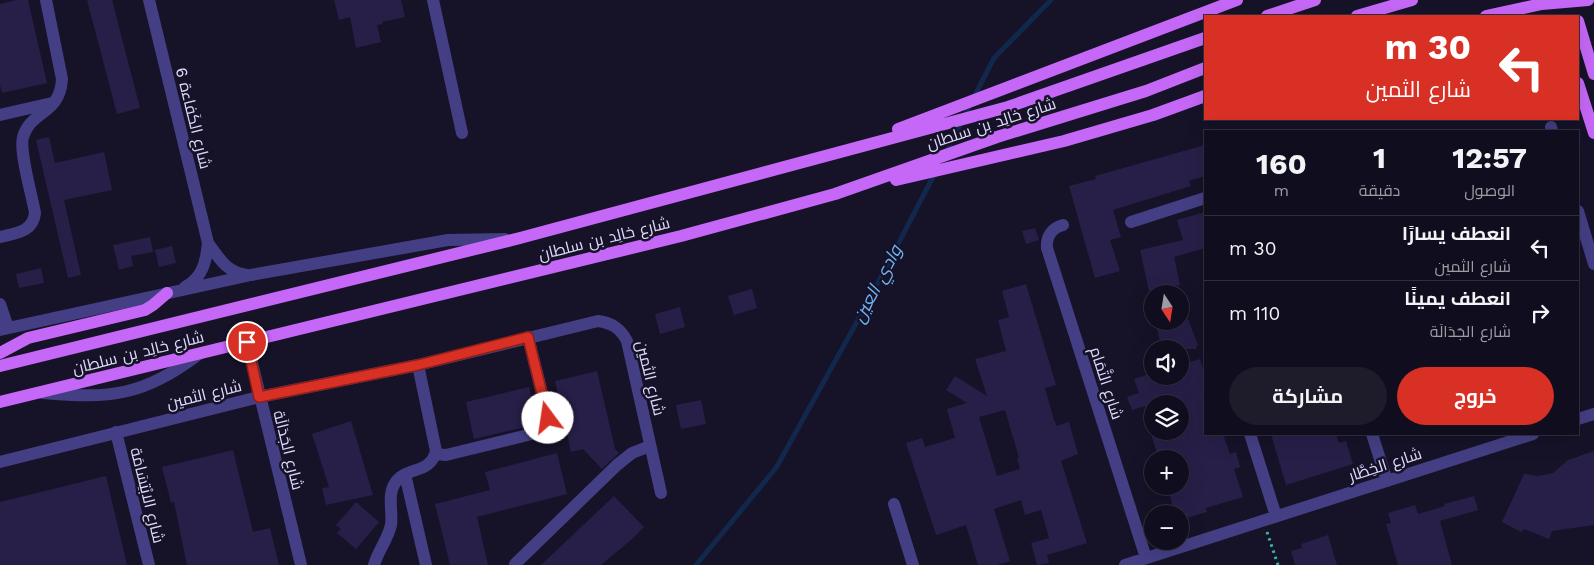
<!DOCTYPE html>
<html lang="ar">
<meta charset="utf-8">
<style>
body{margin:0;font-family:"Work Sans",Cairo,sans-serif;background:#1e1c2b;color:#f1f3f6;direction:rtl;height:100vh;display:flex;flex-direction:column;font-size:19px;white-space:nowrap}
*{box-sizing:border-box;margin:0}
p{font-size:16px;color:#9c9ca4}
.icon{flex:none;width:28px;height:28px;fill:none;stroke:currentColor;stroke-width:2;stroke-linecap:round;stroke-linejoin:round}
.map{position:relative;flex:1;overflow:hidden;direction:ltr}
.side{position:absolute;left:1204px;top:130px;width:375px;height:305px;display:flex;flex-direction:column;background:#100e1e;border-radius:0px;box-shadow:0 5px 20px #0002,0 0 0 1px #302e3c;direction:rtl}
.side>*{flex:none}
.top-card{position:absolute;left:1204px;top:15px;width:375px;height:105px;border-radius:0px;box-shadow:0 5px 20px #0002,0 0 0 1px #302e3c;direction:rtl;background:#d93025;color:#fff;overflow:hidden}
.needle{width:32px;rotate:168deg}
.buttons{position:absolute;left:1144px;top:285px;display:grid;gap:10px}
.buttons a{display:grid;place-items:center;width:45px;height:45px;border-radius:50%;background:#100e1e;box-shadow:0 5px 20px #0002,0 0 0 1px #302e3c;font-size:25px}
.pin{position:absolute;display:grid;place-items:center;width:42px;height:42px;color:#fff;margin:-21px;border:2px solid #fff;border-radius:50%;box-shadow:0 1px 5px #0007}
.me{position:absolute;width:55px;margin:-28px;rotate:346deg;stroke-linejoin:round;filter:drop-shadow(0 0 4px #0008)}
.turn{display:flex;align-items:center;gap:18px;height:105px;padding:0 25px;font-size:22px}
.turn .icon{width:65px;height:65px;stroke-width:2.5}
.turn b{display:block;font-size:35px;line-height:42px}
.eta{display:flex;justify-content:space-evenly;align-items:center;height:85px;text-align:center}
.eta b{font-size:30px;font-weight:700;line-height:35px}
.button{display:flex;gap:10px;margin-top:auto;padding:10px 25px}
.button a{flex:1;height:58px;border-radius:30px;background:#d93025;color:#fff;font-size:20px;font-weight:700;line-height:58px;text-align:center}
.button a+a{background:#1e1c2b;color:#f1f3f6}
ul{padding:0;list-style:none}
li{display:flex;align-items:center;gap:15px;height:65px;padding:0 25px;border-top:1px solid #302e3c}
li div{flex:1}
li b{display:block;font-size:19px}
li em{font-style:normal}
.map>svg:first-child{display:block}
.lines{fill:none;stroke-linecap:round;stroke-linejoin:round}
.stream{stroke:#12274c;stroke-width:5}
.building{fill:#281f48;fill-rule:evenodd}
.path{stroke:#37b5b0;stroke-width:3;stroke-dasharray:2.5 4;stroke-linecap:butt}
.minor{stroke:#443f84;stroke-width:12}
.major{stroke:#c568f7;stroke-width:12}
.route-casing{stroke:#8d1f18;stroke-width:12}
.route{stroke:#d93025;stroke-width:9}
.labels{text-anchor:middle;stroke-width:5;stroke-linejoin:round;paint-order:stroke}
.street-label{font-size:16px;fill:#e0dbfd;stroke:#161228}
.water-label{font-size:18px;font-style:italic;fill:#6fb4f7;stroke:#161228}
</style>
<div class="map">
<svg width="1594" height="565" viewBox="0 0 1594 565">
<rect width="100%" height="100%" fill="#161228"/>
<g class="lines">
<!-- stream -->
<path class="stream" d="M 945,154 L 994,58 L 1051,0
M 696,565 L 776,468 L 869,300 L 935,173"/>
</g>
<!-- building -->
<path class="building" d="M 16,0 L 28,0 L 47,83 L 2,93 L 0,85 L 0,4 Z
M 87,0 L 112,0 L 140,108 L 117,114 Z
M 334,0 L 401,0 L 405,17 L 382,22 L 383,24 L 377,25 L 381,42 L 356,48 L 350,17 L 339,20 Z
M 49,137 L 55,163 L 104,152 L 112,190 L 64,200 L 81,275 L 68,278 L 36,140 Z
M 1205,145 L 1205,176 L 1189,181 L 1191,186 L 1113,210 L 1121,237 L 1110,240 L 1120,271 L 1095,278 L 1069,186 L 1096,179 L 1095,176 Z
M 1205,212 L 1205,248 L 1174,257 L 1180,285 L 1149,291 L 1140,250 L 1183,240 L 1177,220 Z
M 1035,228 L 1039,240 L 1026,244 L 1022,231 Z
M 150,237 L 153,252 L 131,256 L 133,266 L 119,270 L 113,245 Z
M 172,246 L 176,263 L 159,267 L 155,250 Z
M 41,268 L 44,283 L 19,288 L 16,274 Z
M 1026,284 L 1056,385 L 1045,388 L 1054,420 L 1057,426 L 1069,422 L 1078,454 L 1061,461 L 1087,543 L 1047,555 L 1049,563 L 1037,565 L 1031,543 L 1049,538 L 1041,510 L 1025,515 L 1021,500 L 994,509 L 1010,561 L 997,565 L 978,565 L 966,525 L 936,535 L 906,443 L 922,438 L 925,447 L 955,438 L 947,409 L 967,403 L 946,390 L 955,376 L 987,396 L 975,359 L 1006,351 L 998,320 L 1009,317 L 1002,291 ZM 1005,410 L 1019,458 L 1017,458 L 1020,469 L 997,476 L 979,417 Z
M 752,289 L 757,308 L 734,315 L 728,296 Z
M 680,307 L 685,327 L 660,334 L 655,314 Z
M 1188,319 L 1198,345 L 1196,346 L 1197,349 L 1162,349 L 1157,329 Z
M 1200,359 L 1205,374 L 1205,434 L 1223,434 L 1230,454 L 1236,452 L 1240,467 L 1234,469 L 1243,497 L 1206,508 L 1207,512 L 1180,520 L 1180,514 L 1175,514 L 1167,486 L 1180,486 L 1180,459 L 1159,459 L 1150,431 L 1180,431 L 1180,404 L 1152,404 L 1132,410 L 1127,397 L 1139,393 L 1134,379 L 1152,373 L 1152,376 L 1180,376 L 1180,365 Z
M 597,371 L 615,449 L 619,453 L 602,469 L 583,449 L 571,452 L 555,381 Z
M 529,387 L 538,424 L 474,439 L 466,402 Z
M 701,400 L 706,424 L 681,429 L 676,405 Z
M 351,421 L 373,495 L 326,505 L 322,488 L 329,487 L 312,434 Z
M 1271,434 L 1336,434 L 1339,443 L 1346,441 L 1353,464 L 1286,485 Z
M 233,450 L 253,532 L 270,528 L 279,565 L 187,565 L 174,502 L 171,503 L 162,467 Z
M 1594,451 L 1594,525 L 1552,531 L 1549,539 L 1524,529 L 1521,532 L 1502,522 L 1524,474 L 1538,476 L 1553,473 L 1568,460 Z
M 557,453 L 567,494 L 477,517 L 488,565 L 450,565 L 435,504 L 490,490 L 485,472 Z
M 106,476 L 127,565 L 0,565 L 0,502 Z
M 614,496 L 644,527 L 632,539 L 601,565 L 541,565 Z
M 1474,496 L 1478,510 L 1440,521 L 1452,565 L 1398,565 L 1386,524 L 1391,523 L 1388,513 L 1415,505 L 1418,514 L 1445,506 L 1444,504 Z
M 356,502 L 379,522 L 356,549 L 337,533 L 341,529 L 336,525 Z
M 1328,535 L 1337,565 L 1295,565 L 1291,551 L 1302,548 L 1301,544 Z"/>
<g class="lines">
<!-- path -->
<path class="path" d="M 1267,532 L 1278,565"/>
<!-- minor -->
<path class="minor" d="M 149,0 L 208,243 C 206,262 203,277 185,287
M 433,0 L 462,133
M 0,115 L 52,103
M 1551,127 L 1552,131
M 1578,211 L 1594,264
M 1131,222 L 1205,198
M 1063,225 C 1052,228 1046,236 1047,248 L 1146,558
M 0,237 C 16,233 33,232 35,213 C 32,195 19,152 23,137 C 31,110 60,115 62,79 L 46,0
M 208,243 C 220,259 226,272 247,275
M 0,304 L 8,328
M 0,330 L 251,275 L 448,240 L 505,239
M 247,342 L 301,565
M 43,393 C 110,399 144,396 199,354
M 1578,419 L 1594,414
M 116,432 L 149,565
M 1250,434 L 1276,516
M 1372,434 L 1387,481
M 435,454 L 446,455 L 540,432 L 547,427 L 549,421 L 528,337
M 0,462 L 259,397 L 418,365 L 598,321 C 612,323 620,328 627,341 L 661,493
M 405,474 L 426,565
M 894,504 L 913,565
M 515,564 L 617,465 L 632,453 L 650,446
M 374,565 C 378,551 388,539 391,525 C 393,512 387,495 395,483 C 406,466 430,475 436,451 L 418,365
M 1125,565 L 1533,434"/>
<!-- major -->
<path class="major" d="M 1267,16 L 1315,0
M 1357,16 L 1412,0
M 1486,16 L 1542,4 L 1588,0
M 1578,21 L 1594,74
M 1578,83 L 1594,133
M 898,129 L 1237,0
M 896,180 L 1064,141 L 1153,115 L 1205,96
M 0,353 L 28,338 L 145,310 L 153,305 L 167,293
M 0,366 L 520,238 L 1008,107 L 1205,38
M 0,402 L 681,236 L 835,194 L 997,137 L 1146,91 L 1205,68"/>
</g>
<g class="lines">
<!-- route casing -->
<g class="route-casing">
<path id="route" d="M 247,342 L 259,397 L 418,365 L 528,337 L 548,418"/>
</g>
<!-- route -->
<use href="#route" class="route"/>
</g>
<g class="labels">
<!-- street labels -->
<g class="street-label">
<text transform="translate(194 118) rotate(76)" y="6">شارع الكَفاءة 6</text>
<text transform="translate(991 123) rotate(-18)" y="6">شارع خالِد بن سلطان</text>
<text transform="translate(604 238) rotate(-14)" y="6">شارع خالِد بن سلطان</text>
<text transform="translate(138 352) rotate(-14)" y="6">شارع خالِد بن سلطان</text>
<text transform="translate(651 378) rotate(76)" y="6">شارع الثمين</text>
<text transform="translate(1107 383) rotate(72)" y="6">شارع التَّمَام</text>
<text transform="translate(204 394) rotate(-14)" y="6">شارع الثمين</text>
<text transform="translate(289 450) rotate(76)" y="6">شارع الجَدَالَة</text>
<text transform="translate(1385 464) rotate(-18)" y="6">شارع الخِطَّار</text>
<text transform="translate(148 495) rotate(76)" y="6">شارع الابْتِسَامَة</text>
</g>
<!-- water labels -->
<g class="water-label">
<text transform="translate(877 284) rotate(-62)" y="6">وادي العين</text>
</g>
</g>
</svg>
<div class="buttons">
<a><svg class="needle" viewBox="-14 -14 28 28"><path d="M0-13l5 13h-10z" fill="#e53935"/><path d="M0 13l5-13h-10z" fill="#9c9ca4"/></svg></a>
<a><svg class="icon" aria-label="sound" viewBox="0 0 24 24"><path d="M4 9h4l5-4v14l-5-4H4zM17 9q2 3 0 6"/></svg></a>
<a><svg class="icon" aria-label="layers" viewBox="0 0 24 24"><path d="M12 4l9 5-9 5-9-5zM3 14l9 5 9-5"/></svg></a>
<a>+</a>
<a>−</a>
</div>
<div class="pin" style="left:247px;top:342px;background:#d93025"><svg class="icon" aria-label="arrive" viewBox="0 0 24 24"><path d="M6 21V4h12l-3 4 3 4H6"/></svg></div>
<svg class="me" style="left:548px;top:418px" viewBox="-20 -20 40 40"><circle r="19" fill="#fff"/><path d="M0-13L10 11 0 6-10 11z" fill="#d93025"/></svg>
<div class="top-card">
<div class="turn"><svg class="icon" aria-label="left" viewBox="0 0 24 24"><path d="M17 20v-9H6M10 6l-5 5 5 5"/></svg><div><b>30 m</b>شارع الثمين</div></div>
</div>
<section class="side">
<div class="eta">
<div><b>12:57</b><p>الوصول</p></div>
<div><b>1</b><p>دقيقة</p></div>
<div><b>160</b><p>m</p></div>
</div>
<ul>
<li><svg class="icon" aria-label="left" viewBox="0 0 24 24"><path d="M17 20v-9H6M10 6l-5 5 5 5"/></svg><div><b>انعطف يسارًا</b><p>شارع الثمين</p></div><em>30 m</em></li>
<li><svg class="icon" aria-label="right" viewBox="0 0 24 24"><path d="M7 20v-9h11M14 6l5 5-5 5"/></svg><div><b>انعطف يمينًا</b><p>شارع الجَدَالَة</p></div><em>110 m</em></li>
</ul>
<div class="button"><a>خروج</a><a>مشاركة</a></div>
</section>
</div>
